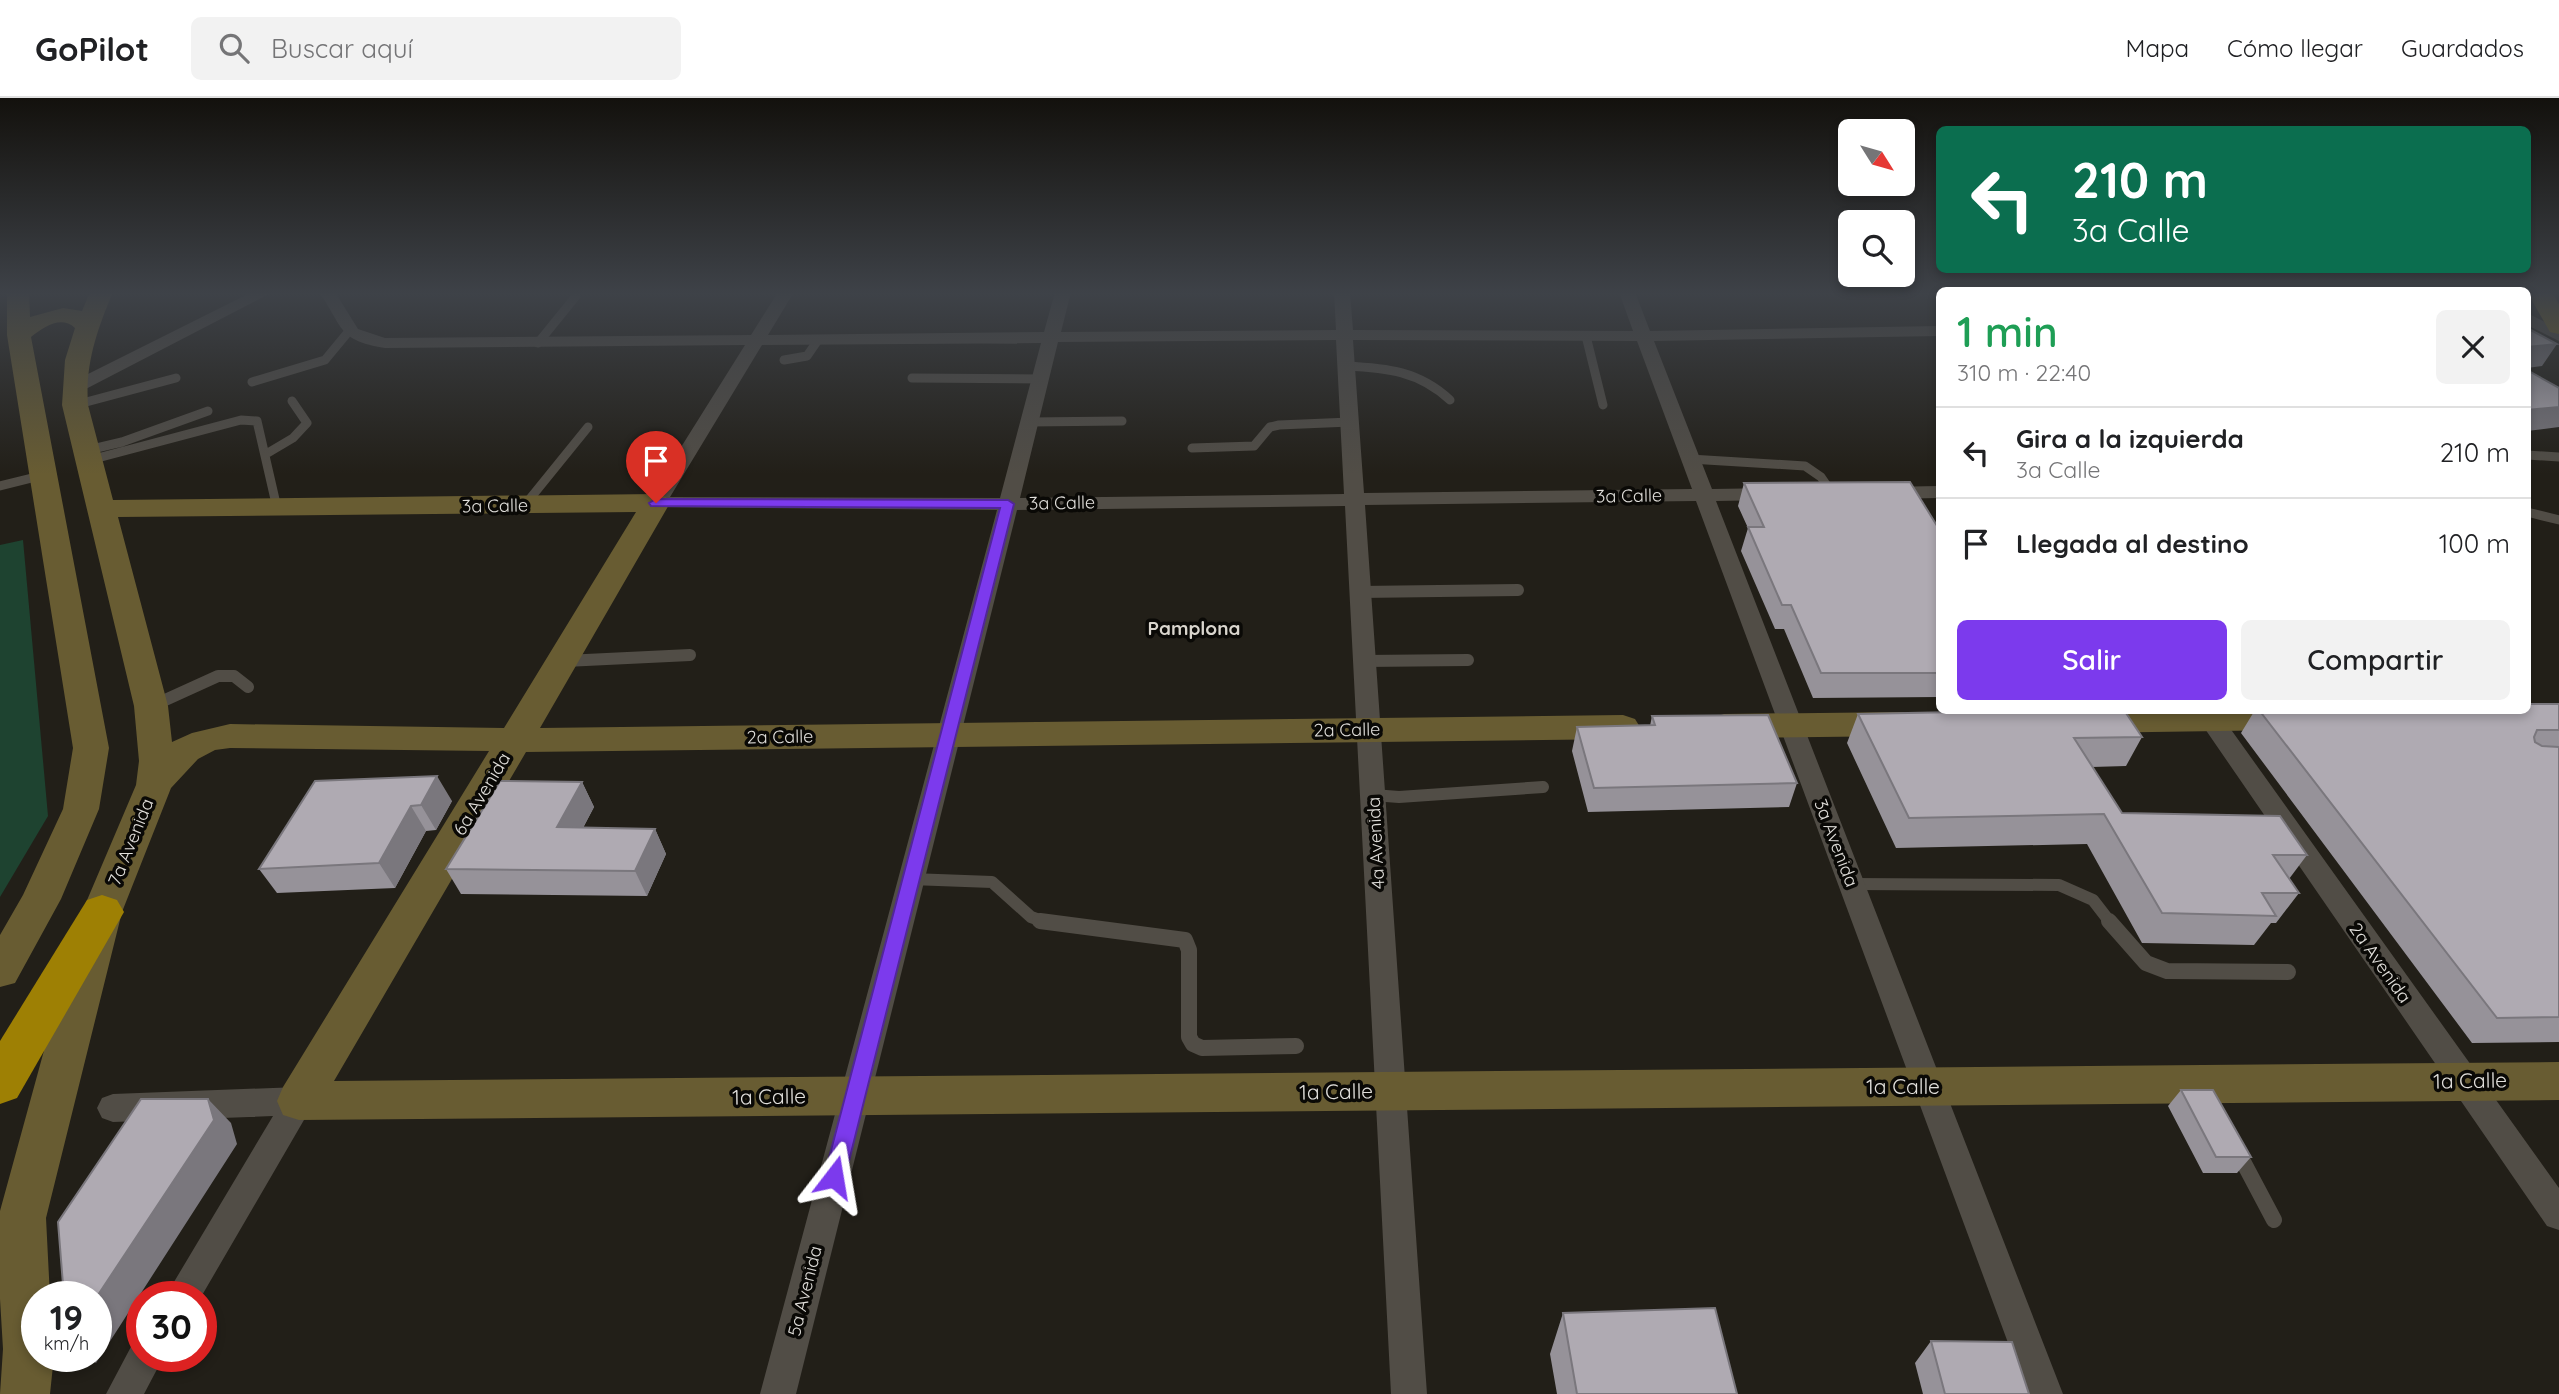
<!DOCTYPE html>
<html lang="es">
<meta charset="utf-8">
<style>
body{margin:0;font-family:Quicksand,sans-serif;background:#f2f2f2;color:#202124;height:100vh;display:flex;flex-direction:column;font-size:26px;white-space:nowrap}
*{box-sizing:border-box;margin:0}
p{font-size:23px;color:#757577}
.icon{flex:none;width:38px;height:38px;fill:none;stroke:currentColor;stroke-width:2;stroke-linecap:round;stroke-linejoin:round}
.map{position:relative;flex:1;overflow:hidden}
.side{position:absolute;left:1936px;top:189px;width:595px;height:427px;display:flex;flex-direction:column;background:#fff;border-radius:10px;box-shadow:0 4px 10px #0003}
.side>*{flex:none}
.guide{position:absolute;left:1936px;top:28px;width:595px;height:147px;border-radius:10px;box-shadow:0 4px 10px #0003;background:#0b6e4f;color:#fff;overflow:hidden}
.needle{width:46px;rotate:127deg}
.buttons{position:absolute;left:1838px;top:21px;display:grid;gap:14px}
.buttons a{display:grid;place-items:center;width:77px;height:77px;border-radius:10px;background:#fff;box-shadow:0 4px 10px #0003;font-size:35px}
.speed{position:absolute;left:21px;top:1183px;display:flex;gap:14px;font-size:35px;font-weight:700;text-align:center}
.speed>*{display:grid;place-content:center;width:91px;height:91px;border-radius:50%;background:#fff;box-shadow:0 4px 10px #0003;line-height:1}
.speed small{font-size:18px;font-weight:400}
.speed .limit{border:10px solid #d22;background:#fff;color:#111}
.pin{position:absolute;display:grid;place-items:center;width:60px;height:60px;color:#fff;margin:-72px -30px;border-radius:50% 50% 50% 0;rotate:-45deg;box-shadow:0 0 7px #0007}
.pin .icon{rotate:45deg}
.me{position:absolute;width:77px;margin:-38px;rotate:14deg;stroke-linejoin:round;filter:drop-shadow(0 0 5px #0008)}
.turn{display:flex;align-items:center;gap:24px;height:147px;padding:0 21px;font-size:32px}
.turn .icon{width:91px;height:91px;stroke-width:2.5}
.turn b{display:block;font-size:49px;line-height:60px}
.round{display:grid;place-items:center;flex:none;width:74px;height:74px;border-radius:10px;background:#f2f2f2}
.headline{display:flex;align-items:center;justify-content:space-between;height:119px;padding:0 21px}
h1{font-size:42px;font-weight:600;line-height:52px;color:#1e9e55}
.primary-button{display:flex;gap:14px;margin-top:auto;padding:14px 21px}
.primary-button a{flex:1;height:80px;border-radius:10px;background:#7c3aed;color:#fff;font-size:28px;font-weight:600;line-height:80px;text-align:center}
.primary-button a+a{background:#f2f2f2;color:#202124}
ul{padding:0;list-style:none}
li{display:flex;align-items:center;gap:21px;height:91px;padding:0 21px;border-top:2px solid #e0e0e0}
li div{flex:1}
li b{display:block;font-size:26px}
li em{font-style:normal}
header{display:flex;align-items:center;gap:42px;box-sizing:border-box;height:98px;padding:0 35px;background:#fff;border-bottom:2px solid #e0e0e0}
header strong{font-size:33px}
nav{display:flex;gap:38px;margin-inline-start:auto;font-size:24px}
.search{width:490px;height:63px;background:#f2f2f2;display:flex;align-items:center;gap:18px;box-sizing:border-box;padding:0 24px;border-radius:10px;color:#757577;font-size:26px}
.map>svg:first-child{display:block}
.green{fill:#1e4330}
.lines{fill:none;stroke-linecap:round;stroke-linejoin:round}
.lane-far2{stroke:#514d46;stroke-width:9}
.lane-far1{stroke:#514d46;stroke-width:12}
.lane{stroke:#514d46;stroke-width:16}
.street{fill:#514d46;fill-rule:evenodd}
.secondary{fill:#685c32;fill-rule:evenodd}
.primary{fill:#7f6c1e;fill-rule:evenodd}
.highway{fill:#9e8004;fill-rule:evenodd}
.wall{fill:#969299}
.shaded-wall{fill:#7a777d}
.building{fill:#afaab2;stroke:#7a777d;stroke-width:2}
.route{fill:#7c3aed;stroke:#51269a;stroke-width:2}
.labels{text-anchor:middle;stroke-width:7;stroke-linejoin:round;paint-order:stroke}
.street-label{font-size:18px;fill:#e1dfdb;stroke:#0a0906}
.neighbourhood-label{font-size:19px;font-weight:bold;fill:#d9d5cd;stroke:#0a0906}
.near-street-label{font-size:21px;fill:#e1dfdb;stroke:#0a0906}
</style>
<header>
<strong>GoPilot</strong>
<div class="search"><svg class="icon" aria-label="search" viewBox="0 0 24 24"><circle cx="10" cy="10" r="6"/><path d="M15 15l6 6"/></svg>Buscar aquí</div>
<nav><a>Mapa</a><a>Cómo llegar</a><a>Guardados</a></nav>
</header>
<div class="map">
<svg width="2559" height="1296" viewBox="0 0 2559 1296">
<rect width="100%" height="100%" fill="#221f18"/>
<!-- green -->
<path class="green" d="M 23,442 L 48,718 L 0,799 L 0,447 Z"/>
<g class="lines">
<!-- lane-far2 -->
<path class="lane-far2" d="M 1586,238 L 1603,307
M 538,245 L 576,198
M 784,262 L 807,258 L 818,242
M 1346,268 C 1387,270 1419,273 1450,302
M 912,280 L 1041,281
M 252,284 L 325,262 L 349,233
M 75,307 L 176,280
M 1029,324 L 1122,323
M 1192,350 L 1254,348 L 1270,329 L 1279,327 L 1350,324
M 88,352 L 122,344 L 208,313
M 266,356 L 293,340 L 307,325 L 292,303
M 2527,357 L 2559,359
M 1690,361 L 1805,368 L 1821,379 L 1832,395
M 90,362 L 241,322 L 257,323 L 277,410
M 0,388 L 44,377
M 524,408 L 588,329
M 2527,414 L 2559,422"/>
<!-- lane-far1 -->
<path class="lane-far1" d="M 1360,494 L 1518,492
M 565,563 L 690,557
M 1364,563 L 1468,562
M 152,608 L 218,578 L 234,578 L 248,589
M 1373,697 L 1399,699 L 1543,689
M 911,781 L 992,784 L 1031,819 L 1045,824
M 1851,786 L 2059,787 L 2093,802 L 2110,824"/>
<!-- lane -->
<path class="lane" d="M 1040,823 L 1185,842 L 1189,852 L 1189,939 L 1193,946 L 1202,950 L 1296,948
M 2109,823 L 2146,865 L 2167,873 L 2288,874
M 2238,1054 L 2274,1122"/>
<!-- street -->
<path class="street" d="M 252,194 L 273,194 L 80,294 L 74,295 L 65,290 L 68,286 Z
M 319,194 L 335,194 L 358,231 L 385,240 L 751,237 L 778,194 L 794,194 L 768,237 L 1044,234 L 1055,194 L 1071,194 L 1061,234 L 1336,232 L 1334,194 L 1350,194 L 1353,232 L 1633,233 L 1619,194 L 1635,194 L 1650,233 L 1939,228 L 1939,238 L 1654,243 L 1712,391 L 1774,390 L 1781,392 L 1784,396 L 1781,400 L 1774,402 L 1716,403 L 2063,1296 L 2027,1296 L 1696,403 L 1365,407 L 1427,1296 L 1391,1296 L 1345,408 L 1017,412 L 796,1296 L 760,1296 L 997,412 L 649,409 L 646,405 L 745,247 L 385,250 C 337,242 344,230 319,194 ZM 1336,242 L 1344,396 L 1020,400 L 1058,244 ZM 1353,242 L 1637,243 L 1692,391 L 1364,395 ZM 1041,245 L 1000,400 L 670,399 L 762,247 Z
M 2527,215 L 2559,231 L 2559,243 L 2527,227 Z
M 1939,388 L 1939,400 L 1884,401 L 1877,399 L 1874,395 L 1877,391 L 1884,389 Z
M 2192,612 L 2217,612 L 2559,1090 L 2559,1132 L 2547,1128 Z
M 299,989 L 310,993 L 315,1003 L 201,1199 L 165,1199 L 273,1018 L 113,1024 L 102,1020 L 97,1010 L 102,1000 L 113,996 Z
M 142,1242 L 142,1258 L 164,1258 L 144,1296 L 106,1296 L 133,1245 Z"/>
<!-- secondary -->
<path class="secondary" d="M 7,194 L 29,194 L 30,219 L 63,210 L 82,213 L 90,194 L 113,194 C 97,232 85,266 88,307 L 113,402 L 656,396 L 666,399 L 670,405 L 540,630 L 1623,617 L 1635,621 L 1640,629 L 1635,637 L 1623,641 L 526,654 L 334,983 L 2559,964 L 2559,1002 L 299,1022 L 283,1017 L 277,1003 L 283,989 L 489,653 L 230,650 L 215,652 L 198,661 L 171,690 L 122,814 L 46,1120 L 50,1199 L 37,1199 L 37,1258 L 54,1258 L 50,1296 L 0,1296 L 3,1251 L 0,1201 L 0,1113 L 82,814 L 136,687 L 139,663 L 134,608 L 62,307 L 65,262 L 75,230 C 61,217 44,229 31,239 L 109,650 L 99,711 L 61,801 L 15,885 L 0,889 L 0,837 L 23,797 L 63,711 L 73,650 L 7,237 ZM 636,414 L 504,630 L 230,626 L 192,635 L 172,644 L 168,608 L 118,419 Z
M 2306,612 L 2312,621 L 2307,629 L 2295,632 L 2085,635 L 2073,632 L 2068,624 L 2073,616 L 2085,613 Z
M 1903,614 L 1915,618 L 1920,626 L 1915,634 L 1903,638 L 1724,640 L 1712,636 L 1707,628 L 1712,620 L 1724,616 Z"/>
<!-- primary -->
<path class="primary" d="M 2527,194 L 2552,194 L 2559,206 L 2559,236 L 2550,234 Z"/>
<!-- highway -->
<path class="highway" d="M 102,797 L 117,802 L 124,814 L 17,1000 L 0,1006 L 0,943 L 87,802 Z"/>
</g>
<!-- wall -->
<path class="wall" d="M 1744,385 L 1939,431 L 1939,599 L 1813,600 L 1784,531 L 1775,531 L 1741,453 L 1748,430 L 1738,408 Z
M 2559,606 L 2559,944 L 2472,945 L 2241,635 L 2255,612 L 2527,612 Z
M 1858,616 L 2142,639 L 2126,668 L 2092,669 L 2122,715 L 2307,757 L 2289,781 L 2299,795 L 2276,825 L 2271,825 L 2254,847 L 2142,845 L 2087,746 L 1896,750 L 1847,645 Z
M 1652,618 L 1797,685 L 1789,709 L 1588,714 L 1572,653 L 1577,629 L 1650,628 Z
M 315,683 L 452,703 L 436,732 L 426,733 L 395,790 L 277,795 L 259,771 Z
M 582,684 L 594,709 L 583,730 L 655,731 L 666,756 L 647,798 L 461,796 L 446,771 Z
M 2181,992 L 2251,1059 L 2237,1075 L 2203,1075 L 2168,1008 Z
M 1563,1215 L 1737,1296 L 1557,1296 L 1550,1256 Z
M 1931,1243 L 2029,1296 L 1923,1296 L 1915,1265 Z"/>
<!-- shaded-wall -->
<path class="shaded-wall" d="M 2557,246 L 2542,268 L 2527,270 L 2527,249 Z
M 2559,309 L 2559,329 L 2527,333 L 2527,312 Z
M 437,678 L 452,703 L 436,732 L 421,707 Z
M 582,684 L 594,709 L 570,754 L 557,729 Z
M 411,708 L 426,733 L 395,790 L 379,765 Z
M 655,731 L 666,756 L 647,798 L 635,773 Z
M 208,1001 L 231,1025 L 237,1046 L 96,1265 L 87,1258 L 96,1258 L 96,1200 Z"/>
<!-- building -->
<path class="building" d="M 2527,230 L 2557,246 L 2527,249 Z
M 2527,272 L 2559,290 L 2559,309 L 2527,312 Z
M 1910,384 L 1939,431 L 1939,575 L 1821,575 L 1791,507 L 1782,507 L 1748,429 L 1764,429 L 1744,385 Z
M 2527,606 L 2559,606 L 2559,632 L 2537,632 L 2534,639 L 2535,644 L 2542,648 L 2559,649 L 2559,919 L 2497,920 L 2259,612 L 2527,612 Z
M 2063,612 L 2124,612 L 2142,639 L 2074,640 L 2122,715 L 2280,718 L 2307,757 L 2273,757 L 2299,795 L 2262,795 L 2276,818 L 2162,815 L 2104,716 L 1909,720 L 1858,616 Z
M 1768,617 L 1797,685 L 1594,690 L 1577,629 L 1655,627 L 1652,618 Z
M 437,678 L 421,707 L 411,708 L 379,765 L 259,771 L 315,683 Z
M 500,683 L 582,684 L 557,729 L 655,731 L 635,773 L 446,771 Z
M 2181,992 L 2213,992 L 2251,1059 L 2216,1059 Z
M 141,1001 L 208,1001 L 214,1022 L 96,1200 L 96,1199 L 64,1199 L 58,1124 Z
M 1715,1210 L 1737,1296 L 1577,1296 L 1563,1215 Z
M 1931,1243 L 2012,1244 L 2029,1296 L 1945,1296 Z"/>
<!-- sky -->
<linearGradient id="sky" x2="0" y2="1"><stop stop-color="#13110d"/><stop offset="0.52" stop-color="#3e4248"/><stop offset="1" stop-color="#3e4248" stop-opacity="0"/></linearGradient>
<rect width="2559" height="376" fill="url(#sky)"/>
<!-- route -->
<path class="route" d="M 656,401 L 1008,402 L 1014,406 L 845,1079 L 842,1086 L 834,1089 L 827,1086 L 824,1079 L 1000,410 L 651,408 L 649,405 Z"/>
<g class="labels">
<!-- street labels -->
<g class="street-label">
<text transform="translate(1629 398) rotate(-1)" y="6">3a Calle</text>
<text transform="translate(1062 405) rotate(-1)" y="6">3a Calle</text>
<text transform="translate(495 408) rotate(-1)" y="6">3a Calle</text>
<text transform="translate(1347 632) rotate(-1)" y="6">2a Calle</text>
<text transform="translate(780 639) rotate(-1)" y="6">2a Calle</text>
<text transform="translate(482 696) rotate(-59)" y="6">6a Avenida</text>
<text transform="translate(131 744) rotate(-68)" y="6">7a Avenida</text>
<text transform="translate(1376 745) rotate(-93)" y="6">4a Avenida</text>
<text transform="translate(1836 745) rotate(69)" y="6">3a Avenida</text>
<text transform="translate(2380 865) rotate(55)" y="6">2a Avenida</text>
<text transform="translate(805 1193) rotate(-76)" y="6">5a Avenida</text>
</g>
<!-- neighbourhood labels -->
<g class="neighbourhood-label">
<text x="1194" y="537">Pamplona</text>
</g>
<!-- near-street labels -->
<g class="near-street-label">
<text transform="translate(2470 983) rotate(-1)" y="7">1a Calle</text>
<text x="1903" y="996">1a Calle</text>
<text transform="translate(1336 994) rotate(-1)" y="7">1a Calle</text>
<text transform="translate(769 999) rotate(-1)" y="7">1a Calle</text>
</g>
</g>
</svg>
<div class="buttons">
<a><svg class="needle" viewBox="-14 -14 28 28"><path d="M0-13l5 13h-10z" fill="#e53935"/><path d="M0 13l5-13h-10z" fill="#757577"/></svg></a>
<a><svg class="icon" aria-label="search" viewBox="0 0 24 24"><circle cx="10" cy="10" r="6"/><path d="M15 15l6 6"/></svg></a>
</div>
<div class="speed"><div>19<small>km/h</small></div><div class="limit">30</div></div>
<div class="pin" style="left:656px;top:405px;background:#d93025"><svg class="icon" aria-label="arrive" viewBox="0 0 24 24"><path d="M6 21V4h12l-3 4 3 4H6"/></svg></div>
<svg class="me" style="left:834px;top:1079px" viewBox="-20 -20 40 40"><path d="M0-17L14 15 0 8-14 15z" fill="#7c3aed" stroke="#fff" stroke-width="4"/></svg>
<div class="guide">
<div class="turn"><svg class="icon" aria-label="left" viewBox="0 0 24 24"><path d="M17 20v-9H6M10 6l-5 5 5 5"/></svg><div><b>210 m</b>3a Calle</div></div>
</div>
<section class="side">
<div class="headline"><div><h1>1 min</h1><p>310 m · 22:40</p></div><a class="round"><svg class="icon" aria-label="close" viewBox="0 0 24 24"><path d="M6 6l12 12M18 6L6 18"/></svg></a></div>
<ul>
<li><svg class="icon" aria-label="left" viewBox="0 0 24 24"><path d="M17 20v-9H6M10 6l-5 5 5 5"/></svg><div><b>Gira a la izquierda</b><p>3a Calle</p></div><em>210 m</em></li>
<li><svg class="icon" aria-label="arrive" viewBox="0 0 24 24"><path d="M6 21V4h12l-3 4 3 4H6"/></svg><div><b>Llegada al destino</b></div><em>100 m</em></li>
</ul>
<div class="primary-button"><a>Salir</a><a>Compartir</a></div>
</section>
</div>
